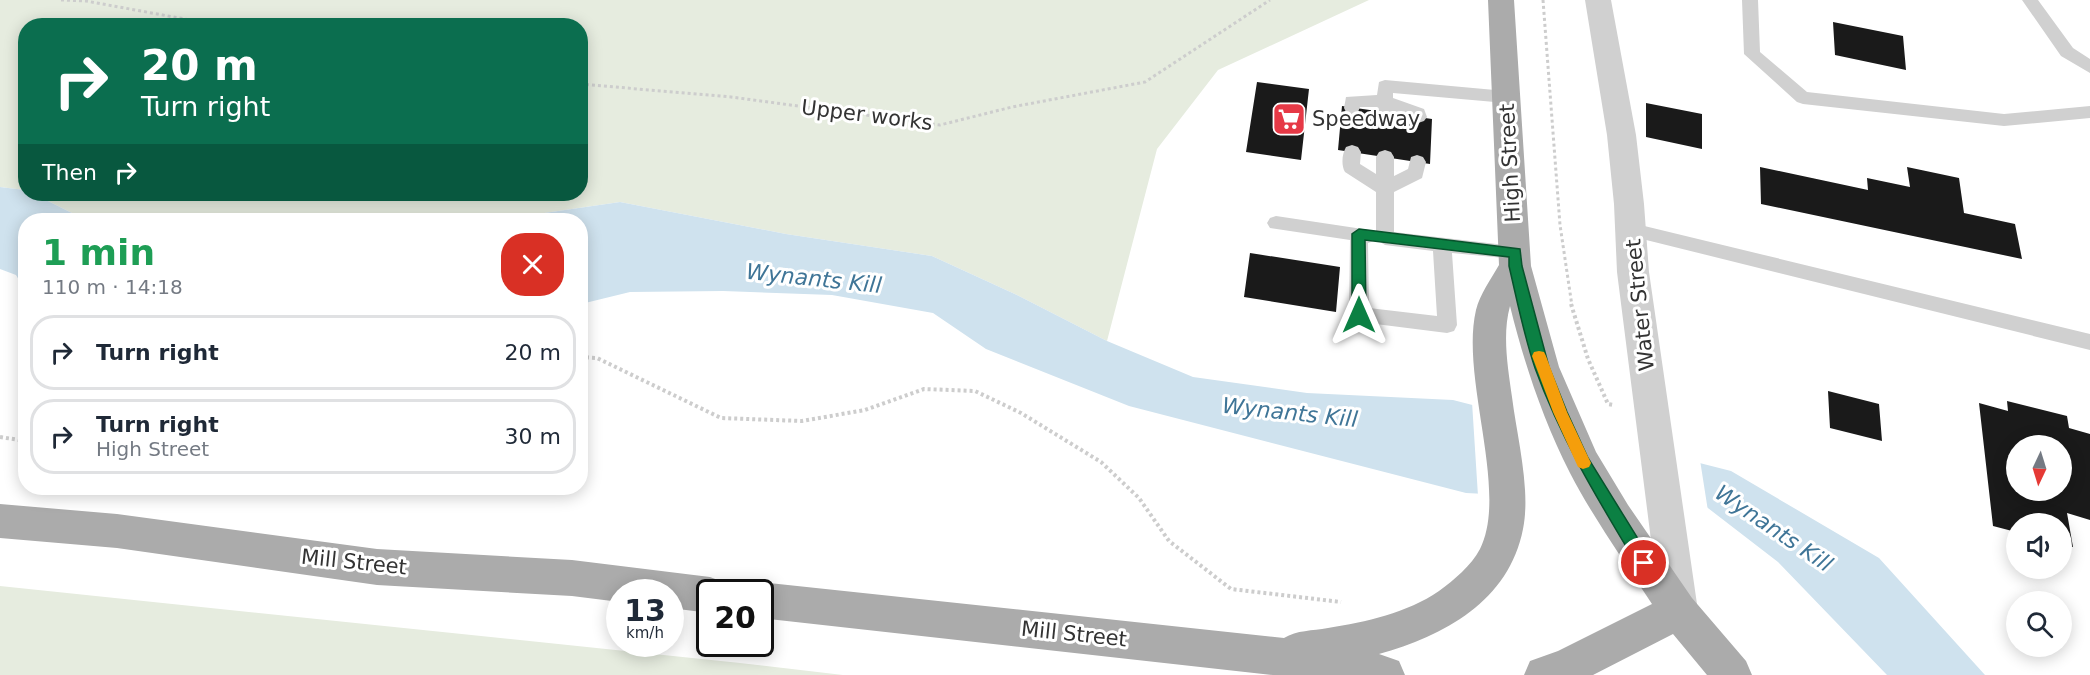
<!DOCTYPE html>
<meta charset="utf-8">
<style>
body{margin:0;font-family:"DejaVu Sans",sans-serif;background:#f2f2f3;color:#1f2937;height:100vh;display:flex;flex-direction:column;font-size:22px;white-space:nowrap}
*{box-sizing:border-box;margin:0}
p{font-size:20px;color:#747a83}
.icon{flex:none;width:33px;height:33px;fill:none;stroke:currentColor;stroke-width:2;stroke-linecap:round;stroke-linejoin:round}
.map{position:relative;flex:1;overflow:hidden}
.drawer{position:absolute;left:18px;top:213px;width:570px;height:282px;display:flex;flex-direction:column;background:#fff;border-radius:24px;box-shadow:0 3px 15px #0003}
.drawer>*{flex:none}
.guide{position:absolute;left:18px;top:18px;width:570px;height:183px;border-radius:24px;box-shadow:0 3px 15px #0003;background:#0b6e4f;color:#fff;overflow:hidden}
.needle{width:39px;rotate:184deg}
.tools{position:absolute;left:2006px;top:435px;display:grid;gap:12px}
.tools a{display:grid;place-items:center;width:66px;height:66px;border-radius:50%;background:#fff;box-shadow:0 3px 15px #0003;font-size:30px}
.speed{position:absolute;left:606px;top:579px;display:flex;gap:12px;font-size:30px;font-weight:700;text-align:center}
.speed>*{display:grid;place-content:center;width:78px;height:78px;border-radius:50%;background:#fff;box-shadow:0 3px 15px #0003;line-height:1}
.speed small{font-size:15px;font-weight:400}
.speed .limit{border:3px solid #111;border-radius:9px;background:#fff;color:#111}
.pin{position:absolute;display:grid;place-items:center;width:51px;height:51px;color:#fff;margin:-26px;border:3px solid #fff;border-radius:50%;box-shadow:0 2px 6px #0007}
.me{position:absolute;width:66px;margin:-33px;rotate:0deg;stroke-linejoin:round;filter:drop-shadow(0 0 4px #0008)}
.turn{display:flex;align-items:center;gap:21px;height:126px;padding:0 24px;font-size:27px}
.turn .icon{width:78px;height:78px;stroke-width:2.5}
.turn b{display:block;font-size:42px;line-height:51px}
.then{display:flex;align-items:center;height:57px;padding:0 24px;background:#0003;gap:12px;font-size:22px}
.round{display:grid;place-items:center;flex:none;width:63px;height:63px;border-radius:24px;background:#f2f2f3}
.head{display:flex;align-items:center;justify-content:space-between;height:102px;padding:0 24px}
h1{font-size:36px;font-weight:700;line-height:45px;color:#1e9e55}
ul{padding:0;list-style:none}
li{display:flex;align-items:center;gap:18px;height:75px;margin:0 12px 9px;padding:0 12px;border:3px solid #e0e1e3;border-radius:24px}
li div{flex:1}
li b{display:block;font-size:22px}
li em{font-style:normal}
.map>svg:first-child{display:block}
.green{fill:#e6ecdf}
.water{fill:#cfe2ee}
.pier{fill:#fff}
.building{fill:#1a1a1a;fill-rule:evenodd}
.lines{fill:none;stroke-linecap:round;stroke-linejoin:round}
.path-far1{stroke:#cdcdcd;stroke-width:3;stroke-dasharray:3 3;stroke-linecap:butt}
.path{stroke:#cdcdcd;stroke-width:4;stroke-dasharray:3 3;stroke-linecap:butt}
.lane{fill:#d0d0d0;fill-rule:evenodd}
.street{fill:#d0d0d0;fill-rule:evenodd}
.primary{fill:#ababab;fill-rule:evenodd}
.route{fill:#0b8043;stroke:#07532c;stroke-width:1.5}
.slow{fill:#f59e0b}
.labels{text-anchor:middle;stroke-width:6;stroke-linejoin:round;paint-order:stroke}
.street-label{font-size:21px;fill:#333;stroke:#fff}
.poi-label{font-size:21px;fill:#333;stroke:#fff;text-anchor:start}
.water-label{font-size:22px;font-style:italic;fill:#3f7597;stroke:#fff}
</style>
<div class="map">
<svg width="2090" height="675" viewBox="0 0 2090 675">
<rect width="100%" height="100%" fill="#fff"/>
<!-- green -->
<path class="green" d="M 0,0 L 1369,0 L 1218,70 L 1157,149 L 1107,341 L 1017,295 L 932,256 L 786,234 L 620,202 L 496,220 L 86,220 L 34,194 L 580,194 L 580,26 L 26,26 L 25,190 L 0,187 Z
M 0,586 L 740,663 L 843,675 L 0,675 Z"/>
<!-- water -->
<path class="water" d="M 0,187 L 25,190 L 26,194 L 34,194 L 86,220 L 26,220 L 25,290 L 16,275 L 0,269 Z
M 620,202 L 786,234 L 932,256 L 1017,295 L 1107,341 L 1193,377 L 1307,393 L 1453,400 L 1731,471 L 1879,558 L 1985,675 L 1887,675 L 1778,562 L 1704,505 L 1466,493 L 1129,406 L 986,349 L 933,313 L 832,295 L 723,291 L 630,292 L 581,304 L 580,220 L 496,220 Z"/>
<!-- pier -->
<path class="pier" d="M 1472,402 L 1700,460 L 1708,511 L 1703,508 L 1478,496 Z"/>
<!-- building -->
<path class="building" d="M 1833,22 L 1903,36 L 1906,70 L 1835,55 Z
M 1257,82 L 1309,89 L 1301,160 L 1246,152 Z
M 1646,103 L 1702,114 L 1702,149 L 1646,137 Z
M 1342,106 L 1432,119 L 1430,164 L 1338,150 Z
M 1760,167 L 1868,190 L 1867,178 L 1910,187 L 1907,167 L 1959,178 L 1964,213 L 2015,224 L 2022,259 L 1761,204 Z
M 1250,253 L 1340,267 L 1336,312 L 1244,297 Z
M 1828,391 L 1879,404 L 1882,441 L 1830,428 Z
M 2007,401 L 2067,416 L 2069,428 L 2090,434 L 2090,520 L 2067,513 L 2073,547 L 2061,544 L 2061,524 L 2016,524 L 2016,532 L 1993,526 L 1979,403 L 2008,411 ZM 2016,446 L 2061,446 L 2061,490 L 2016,490 Z"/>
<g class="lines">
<!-- path-far1 -->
<path class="path-far1" d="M 61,0 L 86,1 L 223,26
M 1543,0 L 1560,225 L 1572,306
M 580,84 L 731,97 L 940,125 L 1012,107 L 1145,82 L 1270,0"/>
<!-- path -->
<path class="path" d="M 1571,304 L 1588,359 L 1608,404 L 1613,405
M 580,357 L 597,358 L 721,418 L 802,421 L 865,410 L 924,389 L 975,391 L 1021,413 L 1101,462 L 1139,498 L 1169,541 L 1231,589 L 1341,602
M 0,437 L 26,441"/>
<!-- lane -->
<path class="lane" d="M 1742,0 L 1758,0 L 1760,52 L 1807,92 L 2004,114 L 2090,106 L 2090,118 L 2004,126 L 1803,104 L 1797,102 L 1744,54 Z
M 2022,0 L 2038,0 L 2073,48 L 2090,59 L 2090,73 L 2061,56 Z
M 1385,80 L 1506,91 L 1512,93 L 1514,97 L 1512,101 L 1506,103 L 1393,93 L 1393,98 L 1424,109 L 1427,117 L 1424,121 L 1418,123 L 1412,121 L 1409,116 L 1394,111 L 1392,117 L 1386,119 L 1380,117 L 1377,107 L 1360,107 L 1358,112 L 1352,114 L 1346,112 L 1344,108 L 1346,97 L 1377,95 L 1379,82 Z
M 1352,145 L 1358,147 L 1361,152 L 1360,164 L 1376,174 L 1376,157 L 1379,152 L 1385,150 L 1391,152 L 1394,157 L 1394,176 L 1408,169 L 1411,157 L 1417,155 L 1423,157 L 1426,162 L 1422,178 L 1394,192 L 1394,232 L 1522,247 L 1524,252 L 1522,257 L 1515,259 L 1452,253 L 1457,325 L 1454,331 L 1447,333 L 1352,321 L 1349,315 L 1350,240 L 1270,228 L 1267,223 L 1270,218 L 1276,216 L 1376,231 L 1376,192 L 1345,172 C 1341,165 1342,154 1346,147 ZM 1377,240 L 1385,245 L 1433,251 L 1437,316 L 1369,308 L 1368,243 Z
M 1632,223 L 2090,334 L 2090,350 L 1626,235 L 1623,230 L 1626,225 Z"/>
<!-- street -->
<path class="street" d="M 1585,0 L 1611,0 L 1636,135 L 1644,204 L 1649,272 L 1698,611 L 1692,624 L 1679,629 L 1666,624 L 1660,611 L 1617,272 L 1614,204 L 1607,135 Z"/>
<!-- primary -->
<path class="primary" d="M 1488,0 L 1514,0 L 1531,266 L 1559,367 L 1596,452 L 1628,505 L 1692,598 L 1746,661 L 1752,675 L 1707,675 L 1673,634 L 1593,675 L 1524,675 L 1530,661 L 1558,651 L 1652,604 C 1624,561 1594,519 1570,473 C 1543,420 1524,363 1510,306 C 1502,335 1508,368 1512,397 C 1517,437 1531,490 1523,529 C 1509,601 1444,636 1379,654 L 1399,661 L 1405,675 L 1273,675 L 760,618 L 760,592 L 744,592 L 747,587 L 760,582 L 1284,638 C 1297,630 1312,631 1328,628 C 1366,622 1407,613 1439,591 C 1454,580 1471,566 1480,549 C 1509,491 1460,378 1476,310 C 1480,294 1491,279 1499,265 Z
M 0,504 L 117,514 L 377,549 L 572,560 L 710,577 L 723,582 L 728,592 L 710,592 L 710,613 L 670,608 L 670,592 L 620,592 L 620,602 L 572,596 L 377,585 L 117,548 L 0,538 Z"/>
</g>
<!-- route -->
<path class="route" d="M 1359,229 L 1520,249 L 1522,266 L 1549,367 L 1567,412 L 1588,458 L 1650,558 L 1652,563 L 1650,568 L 1644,570 L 1639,568 C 1600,503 1561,440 1535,368 C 1524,336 1517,300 1509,266 L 1509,257 L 1365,240 L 1366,315 L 1359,320 L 1352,315 L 1352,234 Z"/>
<!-- slow -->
<path class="slow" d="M 1539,351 L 1544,352 L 1546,356 L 1567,412 L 1591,463 L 1589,467 L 1583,469 L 1578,467 L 1553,412 L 1532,356 L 1534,352 Z"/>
<!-- icons -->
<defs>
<g id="supermarket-square" transform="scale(1.725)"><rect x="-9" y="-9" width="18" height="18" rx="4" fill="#e63946" stroke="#fff"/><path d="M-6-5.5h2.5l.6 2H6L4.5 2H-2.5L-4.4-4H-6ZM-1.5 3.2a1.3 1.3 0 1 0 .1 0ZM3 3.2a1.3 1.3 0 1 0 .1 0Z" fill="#fff"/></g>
</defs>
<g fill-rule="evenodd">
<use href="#supermarket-square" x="1289" y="119"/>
</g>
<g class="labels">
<!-- street labels -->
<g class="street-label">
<text transform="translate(867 115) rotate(7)" y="7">Upper works</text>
<text transform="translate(1510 163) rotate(-93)" y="7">High Street</text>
<text transform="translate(1640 305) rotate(-96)" y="7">Water Street</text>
<text transform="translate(354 562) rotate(6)" y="7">Mill Street</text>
<text transform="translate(1074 634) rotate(6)" y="7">Mill Street</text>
</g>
<!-- poi labels -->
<g class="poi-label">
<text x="1312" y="126">Speedway</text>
</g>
<!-- water labels -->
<g class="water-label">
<text transform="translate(814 278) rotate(6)" y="8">Wynants Kill</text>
<text transform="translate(1290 412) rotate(6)" y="8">Wynants Kill</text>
<text transform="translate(1774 528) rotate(34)" y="8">Wynants Kill</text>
</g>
</g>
</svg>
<div class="tools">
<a><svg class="needle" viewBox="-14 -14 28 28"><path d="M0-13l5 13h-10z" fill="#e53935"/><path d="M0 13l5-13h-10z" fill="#747a83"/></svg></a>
<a><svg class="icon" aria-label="sound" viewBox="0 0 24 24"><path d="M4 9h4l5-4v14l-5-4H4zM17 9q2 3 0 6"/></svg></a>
<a><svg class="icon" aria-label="search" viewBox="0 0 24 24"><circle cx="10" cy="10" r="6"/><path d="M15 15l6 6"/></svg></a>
</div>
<div class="speed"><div>13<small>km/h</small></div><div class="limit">20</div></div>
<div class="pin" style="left:1644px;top:563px;background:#d93025"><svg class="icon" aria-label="arrive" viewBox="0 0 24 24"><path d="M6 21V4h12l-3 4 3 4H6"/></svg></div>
<svg class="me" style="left:1359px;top:315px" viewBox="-20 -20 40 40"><path d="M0-17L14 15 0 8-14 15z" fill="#0b8043" stroke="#fff" stroke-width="4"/></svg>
<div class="guide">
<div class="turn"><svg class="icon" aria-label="right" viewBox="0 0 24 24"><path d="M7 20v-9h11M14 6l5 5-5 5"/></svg><div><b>20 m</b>Turn right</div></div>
<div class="then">Then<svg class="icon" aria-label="right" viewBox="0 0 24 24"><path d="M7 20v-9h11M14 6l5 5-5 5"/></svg></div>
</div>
<section class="drawer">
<div class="head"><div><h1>1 min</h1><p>110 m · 14:18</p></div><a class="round" style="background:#d93025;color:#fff"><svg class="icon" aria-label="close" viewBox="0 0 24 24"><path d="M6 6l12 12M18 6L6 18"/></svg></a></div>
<ul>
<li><svg class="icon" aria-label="right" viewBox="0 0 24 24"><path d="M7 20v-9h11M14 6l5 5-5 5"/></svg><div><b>Turn right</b></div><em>20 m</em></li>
<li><svg class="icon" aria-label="right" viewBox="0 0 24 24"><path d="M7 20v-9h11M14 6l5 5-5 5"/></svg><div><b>Turn right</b><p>High Street</p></div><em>30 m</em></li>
</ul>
</section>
</div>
